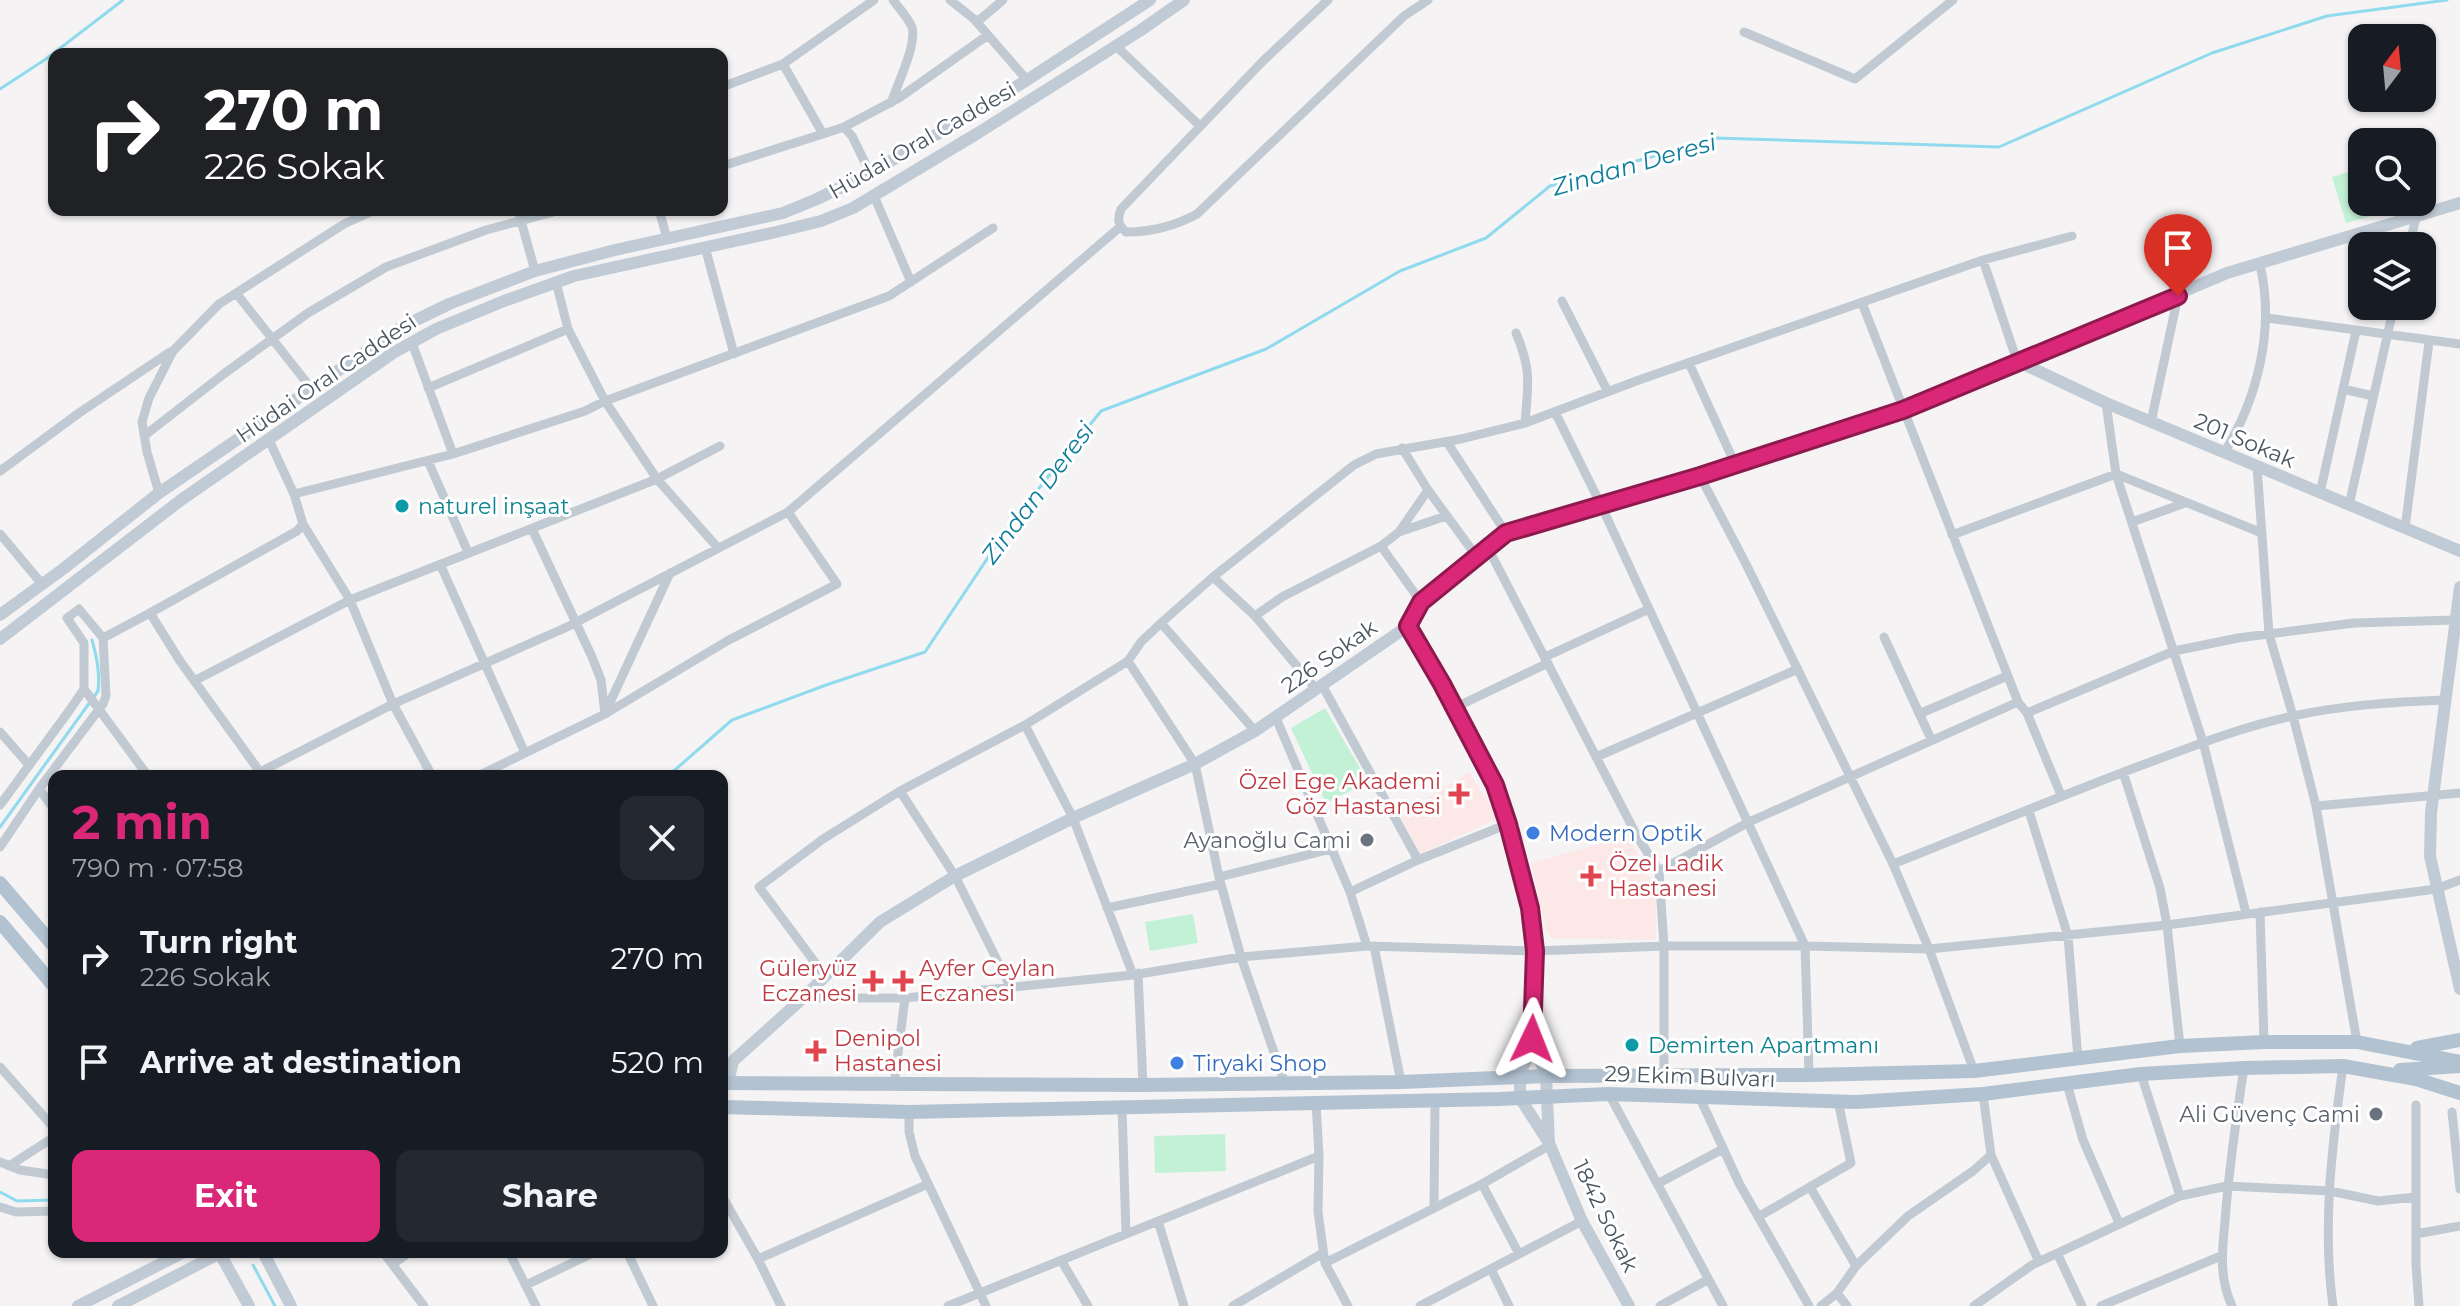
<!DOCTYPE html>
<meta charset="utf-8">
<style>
body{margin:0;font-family:Montserrat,sans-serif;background:#242831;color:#f1f3f6;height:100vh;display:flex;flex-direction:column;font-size:30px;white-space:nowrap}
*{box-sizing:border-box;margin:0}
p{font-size:26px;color:#9ea1a6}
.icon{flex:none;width:44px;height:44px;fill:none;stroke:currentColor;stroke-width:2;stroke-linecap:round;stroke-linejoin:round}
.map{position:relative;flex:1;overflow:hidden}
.sheet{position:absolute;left:48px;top:770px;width:680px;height:488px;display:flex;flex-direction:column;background:#171b24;border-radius:16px;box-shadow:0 2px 6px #0004}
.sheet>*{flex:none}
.guide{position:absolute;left:48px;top:48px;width:680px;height:168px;border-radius:16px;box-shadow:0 2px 6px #0004;background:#202124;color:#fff;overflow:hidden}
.needle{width:52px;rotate:16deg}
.tools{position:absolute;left:2348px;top:24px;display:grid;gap:16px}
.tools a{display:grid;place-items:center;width:88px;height:88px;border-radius:16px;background:#171b24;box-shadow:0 2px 6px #0004;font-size:40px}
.pin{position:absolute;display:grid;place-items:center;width:68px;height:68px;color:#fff;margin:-82px -34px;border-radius:50% 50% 50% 0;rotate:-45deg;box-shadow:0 0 8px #0007}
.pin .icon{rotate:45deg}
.me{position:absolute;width:88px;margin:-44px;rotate:2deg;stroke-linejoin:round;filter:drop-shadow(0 0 6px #0008)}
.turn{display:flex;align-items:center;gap:28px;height:168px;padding:0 24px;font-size:36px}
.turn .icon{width:104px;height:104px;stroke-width:2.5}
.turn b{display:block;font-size:56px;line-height:68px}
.round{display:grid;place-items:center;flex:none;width:84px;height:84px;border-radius:16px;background:#242831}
.head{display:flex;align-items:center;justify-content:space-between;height:136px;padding:0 24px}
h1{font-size:48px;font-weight:700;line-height:60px;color:#db2777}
.button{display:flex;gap:16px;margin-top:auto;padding:16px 24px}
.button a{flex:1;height:92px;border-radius:16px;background:#db2777;color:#fff;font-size:32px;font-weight:700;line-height:92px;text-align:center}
.button a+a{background:#242831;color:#f1f3f6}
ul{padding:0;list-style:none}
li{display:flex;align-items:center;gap:24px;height:104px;padding:0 24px}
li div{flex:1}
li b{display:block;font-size:30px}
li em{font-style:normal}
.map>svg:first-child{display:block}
.medical{fill:#fce8e6}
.green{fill:#c3f1d5}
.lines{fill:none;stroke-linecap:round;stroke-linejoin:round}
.stream{stroke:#90daee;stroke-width:3}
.street{stroke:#c1cad2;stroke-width:9}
.secondary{stroke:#c1cbd6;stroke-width:12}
.primary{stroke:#b3c2d1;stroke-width:14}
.route-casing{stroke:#8e194d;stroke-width:20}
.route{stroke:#db2777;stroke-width:14}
.culture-dot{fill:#0f9aa8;stroke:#fff;stroke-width:3}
.health-dot{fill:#e0444e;stroke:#fff;stroke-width:3}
.shop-dot{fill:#3f7fe0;stroke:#fff;stroke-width:3}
.worship-dot{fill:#6b7280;stroke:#fff;stroke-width:3}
.labels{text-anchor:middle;stroke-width:6;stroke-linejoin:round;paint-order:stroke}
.street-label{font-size:22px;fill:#4a5661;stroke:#fff}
.culture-label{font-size:22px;fill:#0d838f;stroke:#fff;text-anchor:start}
.health-label{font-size:22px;fill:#be3a42;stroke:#fff;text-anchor:start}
.shop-label{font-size:22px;fill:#366cbe;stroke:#fff;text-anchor:start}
.worship-label{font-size:22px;fill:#5b616d;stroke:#fff;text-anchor:end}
.water-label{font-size:24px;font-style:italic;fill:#0c7c9b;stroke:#fff}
</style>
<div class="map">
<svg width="2460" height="1306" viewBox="0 0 2460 1306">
<rect width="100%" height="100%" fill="#f5f3f3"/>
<!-- medical -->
<path class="medical" d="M 1469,772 L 1498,818 L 1420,854 L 1400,816 Z
M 1628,836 L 1656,889 L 1656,940 L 1551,938 L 1546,930 L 1531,863 Z"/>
<!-- green -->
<path class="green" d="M 2361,168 L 2362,202 L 2371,202 L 2375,215 L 2346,223 L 2332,177 Z
M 1325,708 L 1368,782 L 1326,803 L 1291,728 Z
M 1193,914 L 1198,943 L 1150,951 L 1145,922 Z
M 1225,1134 L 1226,1171 L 1155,1173 L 1154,1136 Z"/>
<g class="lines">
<!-- stream -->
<path class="stream" d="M 0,89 L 46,59 L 123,0
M 668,776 L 732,720 L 826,685 L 925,652 L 1011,523 L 1101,411 L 1266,349 L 1400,271 L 1486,238 L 1550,186 L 1716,138 L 1999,147 L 2212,53 L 2327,16 L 2447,0
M 0,827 L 98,691 C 100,673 97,658 92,640
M 0,1192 L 17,1201 L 54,1200
M 253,1265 L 275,1306"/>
<!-- street -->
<path class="street" d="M 950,0 L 974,19 L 1027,80
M 1328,0 L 1263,61 L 1121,209 C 1117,219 1118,225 1126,232 C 1152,232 1175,226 1197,214 L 1404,16 L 1428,0
M 977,22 L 1003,0
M 1744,32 L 1855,79 L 1953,0
M 1116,46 L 1200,126
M 783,64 L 874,0
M 722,87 L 783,64 L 823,134 L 844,127 L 852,136 L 870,173
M 891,103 C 897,85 917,45 912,27 C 908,18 899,8 893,0
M 844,127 L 899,98 L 988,35
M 722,166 L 823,134
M 874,196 L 911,282
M 518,210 L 535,271
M 659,210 L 667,238
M 2409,246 L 2417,214
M 705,247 L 734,354
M 1983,260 L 2072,236
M 236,293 L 311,388
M 1562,301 L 1608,392
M 1862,303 L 2018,702 L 2027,713 L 2061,795
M 2267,318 L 2460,344
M 1516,333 C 1532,371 1528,384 1525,423
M 412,343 L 453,454
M 1689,363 L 1735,464
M 428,388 L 568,329
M 2343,389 L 2373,396
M 2106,403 L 2116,474 L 2203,742 L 2246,913
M 1555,412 L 1601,505 L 1805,946 L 1809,1075
M 2151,422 L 2178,296
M 144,436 L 225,373 L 308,313 L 386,267 L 486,230 L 561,210
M 1447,442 L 1506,533
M 1402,448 L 1428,490 L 1477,557
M 2224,453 C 2258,398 2275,328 2260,265
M 428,461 L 468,552
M 2257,466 L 2269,634 L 2293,716 L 2316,806 L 2357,1042
M 0,471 L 79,413 L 170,352
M 1700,476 L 1746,564 L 1893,864 L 1929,949 L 1974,1071
M 159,493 L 147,452 L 142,422 L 149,398 L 173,351 L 219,304 L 344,224 L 375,210
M 2320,493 L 2356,331
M 294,494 L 453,454 L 585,411 L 605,401 L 568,329 L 556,282
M 2349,505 L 2394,306
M 2132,522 L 2185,503
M 2405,528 L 2429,342
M 1399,532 L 1446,516
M 0,534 L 42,584
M 1952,535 L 2116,474 L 2262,533
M 1381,546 L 1421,602
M 718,548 L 657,479 L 605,401 L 889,296 L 993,228
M 1488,548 L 1637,836 L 1659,871 L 1664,946 L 1664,1076
M 440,564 L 525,753
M 1213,577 L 1255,616 L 1316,689
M 1255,616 L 1282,597 L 1381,546 L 1399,532 L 1428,490
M 1161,623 L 1255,731
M 1408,626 L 1442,684 L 1495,785 L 1508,824 L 1530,908 L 1535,951 L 1532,1039
M 1884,637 L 1931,739
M 1545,657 L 1649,609
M 1128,661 L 1195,764 L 1219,877 L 1241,957 L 1285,1084
M 194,681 L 350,600 L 657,479 L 720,446
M 1322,685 L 1418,860
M 84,689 L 148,776
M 1454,708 L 1548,663
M 606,711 L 670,573
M 2027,713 L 2174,651 L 2238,638 L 2354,623 L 2455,620
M 605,714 L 727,641 L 837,584 L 788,512
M 1919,714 L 2007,676
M 1276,718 L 1350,892 L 1367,946
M 1025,725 L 1073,818 L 1133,975
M 0,732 L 29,765
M 1596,757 L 1798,669
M 2123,772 L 2160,888 L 2167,925 L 2180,1046
M 255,776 L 260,772 L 180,661 L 150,613 L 297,531 L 303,524 L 294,494 L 269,440
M 262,776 L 260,772 L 393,704 L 350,600 L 303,524
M 432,776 L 393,704 L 567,627 L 788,512 L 1120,227
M 478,776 L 605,714 L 601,680 L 592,657 L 532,529
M 39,789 L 54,809
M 900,791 L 955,876 L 1010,986
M 0,805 L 69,711 L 84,689 L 84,643 L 67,618 L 79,609 L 103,638
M 2316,806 L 2460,793
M 2029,811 L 2068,936 L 2078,1059
M 0,847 L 39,789 L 103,704 L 106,696 L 103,638 L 150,613
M 1893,864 C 1974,832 2055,798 2137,767 C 2188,748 2240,727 2293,716 C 2343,705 2395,702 2445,700
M 1659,871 L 1749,822 L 2018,702
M 1219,877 L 1331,849
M 1350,892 L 1418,860 L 1508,824
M 1107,908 L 1221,884
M 2260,912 L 2264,1042
M 1374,946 L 1401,1082
M 1138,973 L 1143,1085
M 825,976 L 759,887 L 823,839 L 900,791 L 1025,725 L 1128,661 L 1141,642 L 1161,623 L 1213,577 L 1354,465 L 1376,454 L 1461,439 L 1525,423 L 1639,380 L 1983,260 L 2017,361
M 803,998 L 905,998 L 1133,975 L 1241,957 L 1367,946 L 1535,951 L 1664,946 L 1805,946 L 1929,949 L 2167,925 L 2436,889 L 2460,880
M 0,1067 L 54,1128
M 2141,1074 L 2180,1196
M 2067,1084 L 2083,1140 L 2119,1223
M 894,1085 L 905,998
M 1609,1094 L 1723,1306
M 1699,1096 L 1739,1183 L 1809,1306
M 1316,1102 L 1319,1156 L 1318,1212 L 1325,1263 L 1348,1306
M 2416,1105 L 2416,1265 L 2419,1306
M 1122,1107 L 1126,1234
M 909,1112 L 909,1132 L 915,1156 L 986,1306
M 2452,1112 L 2460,1189
M 1991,1155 L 2039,1262
M 0,1162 L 20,1170 L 54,1175
M 9,1166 L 54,1137
M 1482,1184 L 1519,1254
M 1657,1184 L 1723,1149
M 1810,1187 L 1856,1266
M 722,1196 L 758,1259 L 781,1306
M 0,1207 L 16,1212 L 54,1211
M 1434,1208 L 1435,1100
M 1758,1217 L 1851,1163 L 1838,1101
M 1158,1221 L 1184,1306
M 2416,1234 L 2460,1226
M 383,1252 L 424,1306
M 509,1252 L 536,1306
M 627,1252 L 653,1306
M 2058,1255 L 2082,1306
M 758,1259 L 928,1184
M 1061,1260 L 1088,1306
M 1325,1263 L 1482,1184 L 1550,1145
M 393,1264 L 410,1252
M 1491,1269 L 1509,1306
M 526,1285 L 595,1252
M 1837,1293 L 1847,1306
M 948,1306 L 1319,1156
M 1233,1306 L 1323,1253
M 1420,1306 L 1582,1221
M 1660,1306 L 1707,1280
M 1821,1306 L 1837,1293 L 1856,1266 L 1908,1216 L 1973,1171 L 1991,1155 L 1983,1094
M 1974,1306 L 2032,1265 L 2180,1196 L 2227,1186 L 2330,1191 L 2378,1201 L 2416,1197
M 2101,1306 L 2221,1256
M 2232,1306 C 2219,1278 2222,1251 2225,1221 C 2229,1170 2236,1119 2244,1068
M 2333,1306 C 2322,1227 2332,1145 2343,1066"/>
<!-- secondary -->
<path class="secondary" d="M 2017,361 L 2106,403 L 2460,551
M 2460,587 L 2431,813 L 2430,856 L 2460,989
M 0,615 L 63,569 L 159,493 L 402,327 L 449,304 L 535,271 L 615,250 L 783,213 L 817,199 L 870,173 L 951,126 L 1027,80 L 1150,0
M 0,639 L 181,500 L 393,353 L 436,329 L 504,301 L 574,276 L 776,232 L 821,221 L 853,208 L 978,133 L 1141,30 L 1184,0
M 1532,1039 L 1520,1077 L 1520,1098 L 1549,1143 L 1582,1221 L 1629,1306
M 1532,1039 L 1546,1076 L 1549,1143
M 728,1083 L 733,1061 L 803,998 L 880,922 L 955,876 L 1073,818 L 1195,764 L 1255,731 L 1408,626 L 1421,602 L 1506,533 L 1700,476 L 1903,410 L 2227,273 L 2460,203
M 219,1252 L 249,1306
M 263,1252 L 291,1306
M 78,1306 L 184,1252
M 118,1306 L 222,1252"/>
<!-- primary -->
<path class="primary" d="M 0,883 L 54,946
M 0,922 L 54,986
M 2417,1048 L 2460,1040
M 2400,1070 L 2460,1066
M 722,1083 L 1143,1085 L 1401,1082 L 1546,1076 L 1809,1075 L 1974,1071 L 2180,1046 L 2264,1042 L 2357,1042 L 2460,1062
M 722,1107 L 909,1112 L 1499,1099 L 1609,1094 L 1856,1102 L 1983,1094 L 2141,1074 L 2244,1068 L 2343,1066 L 2416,1079 L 2460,1093"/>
</g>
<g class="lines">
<!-- route casing -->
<g class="route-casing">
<path id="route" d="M 1532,1039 L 1535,951 L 1530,908 L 1508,824 L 1495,785 L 1442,684 L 1408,626 L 1421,602 L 1506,533 L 1700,476 L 1903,410 L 2178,296"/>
</g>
<!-- route -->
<use href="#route" class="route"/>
</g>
<!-- markers -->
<g class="culture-dot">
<circle cx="402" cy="506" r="8"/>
<circle cx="1632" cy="1045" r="8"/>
</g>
<g class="health-dot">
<path d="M1455 782h8v8h8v8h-8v8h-8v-8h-8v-8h8z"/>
<path d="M1587 864h8v8h8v8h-8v8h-8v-8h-8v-8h8z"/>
<path d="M869 969h8v8h8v8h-8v8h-8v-8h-8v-8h8z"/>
<path d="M899 969h8v8h8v8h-8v8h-8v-8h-8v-8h8z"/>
<path d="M812 1039h8v8h8v8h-8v8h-8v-8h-8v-8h8z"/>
</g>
<g class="shop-dot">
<circle cx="1533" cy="833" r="8"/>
<circle cx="1177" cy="1063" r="8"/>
</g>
<g class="worship-dot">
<circle cx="1367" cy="840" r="8"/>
<circle cx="2376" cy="1114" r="8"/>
</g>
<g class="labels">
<!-- street labels -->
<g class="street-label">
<text transform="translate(922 140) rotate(-30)" y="8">Hüdai Oral Caddesi</text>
<text transform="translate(326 378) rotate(-34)" y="8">Hüdai Oral Caddesi</text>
<text transform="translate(2245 440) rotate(23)" y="8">201 Sokak</text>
<text transform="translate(1329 656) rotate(-35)" y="8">226 Sokak</text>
<text transform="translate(1690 1076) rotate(2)" y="8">29 Ekim Bulvarı</text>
<text transform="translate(1606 1216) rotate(64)" y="8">1842 Sokak</text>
</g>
<!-- culture labels -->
<g class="culture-label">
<text x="418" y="514">naturel inşaat</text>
<text x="1648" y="1053">Demirten Apartmanı</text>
</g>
<!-- health labels -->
<g class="health-label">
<text x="1441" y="789" text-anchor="end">Özel Ege Akademi<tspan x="1441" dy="25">Göz Hastanesi</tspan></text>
<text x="1609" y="871">Özel Ladik<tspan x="1609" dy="25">Hastanesi</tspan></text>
<text x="857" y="976" text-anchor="end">Güleryüz<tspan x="857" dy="25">Eczanesi</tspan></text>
<text x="919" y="976">Ayfer Ceylan<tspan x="919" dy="25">Eczanesi</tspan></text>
<text x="834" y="1046">Denipol<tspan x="834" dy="25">Hastanesi</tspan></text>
</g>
<!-- shop labels -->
<g class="shop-label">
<text x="1549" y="841">Modern Optik</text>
<text x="1193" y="1071">Tiryaki Shop</text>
</g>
<!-- worship labels -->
<g class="worship-label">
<text x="1351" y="848">Ayanoğlu Cami</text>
<text x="2360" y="1122">Ali Güvenç Cami</text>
</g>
<!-- water labels -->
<g class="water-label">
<text transform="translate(1634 165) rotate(-16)" y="8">Zindan Deresi</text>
<text transform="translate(1038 493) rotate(-53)" y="8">Zindan Deresi</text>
</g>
</g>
</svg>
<div class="tools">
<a><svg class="needle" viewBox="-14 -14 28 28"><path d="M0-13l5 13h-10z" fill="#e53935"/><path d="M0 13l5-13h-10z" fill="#9ea1a6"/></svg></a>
<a><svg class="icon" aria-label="search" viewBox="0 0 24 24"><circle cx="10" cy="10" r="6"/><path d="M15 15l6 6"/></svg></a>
<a><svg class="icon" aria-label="layers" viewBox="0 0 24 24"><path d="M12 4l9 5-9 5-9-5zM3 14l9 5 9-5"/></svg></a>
</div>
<div class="pin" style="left:2178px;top:296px;background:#d93025"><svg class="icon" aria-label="arrive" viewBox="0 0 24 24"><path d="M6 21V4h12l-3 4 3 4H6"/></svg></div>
<svg class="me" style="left:1532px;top:1039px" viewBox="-20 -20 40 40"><path d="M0-17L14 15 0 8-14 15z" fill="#db2777" stroke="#fff" stroke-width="4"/></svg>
<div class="guide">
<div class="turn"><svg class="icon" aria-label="right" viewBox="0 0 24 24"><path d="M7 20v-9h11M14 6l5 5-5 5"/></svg><div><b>270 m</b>226 Sokak</div></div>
</div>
<section class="sheet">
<div class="head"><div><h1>2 min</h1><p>790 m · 07:58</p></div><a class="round"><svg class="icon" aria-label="close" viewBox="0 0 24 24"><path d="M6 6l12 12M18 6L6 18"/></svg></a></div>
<ul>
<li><svg class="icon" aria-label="right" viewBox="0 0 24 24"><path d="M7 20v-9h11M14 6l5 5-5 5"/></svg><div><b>Turn right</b><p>226 Sokak</p></div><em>270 m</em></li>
<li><svg class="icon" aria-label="arrive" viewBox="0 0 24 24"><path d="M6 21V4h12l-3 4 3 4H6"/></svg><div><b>Arrive at destination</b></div><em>520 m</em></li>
</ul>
<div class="button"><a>Exit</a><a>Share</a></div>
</section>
</div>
